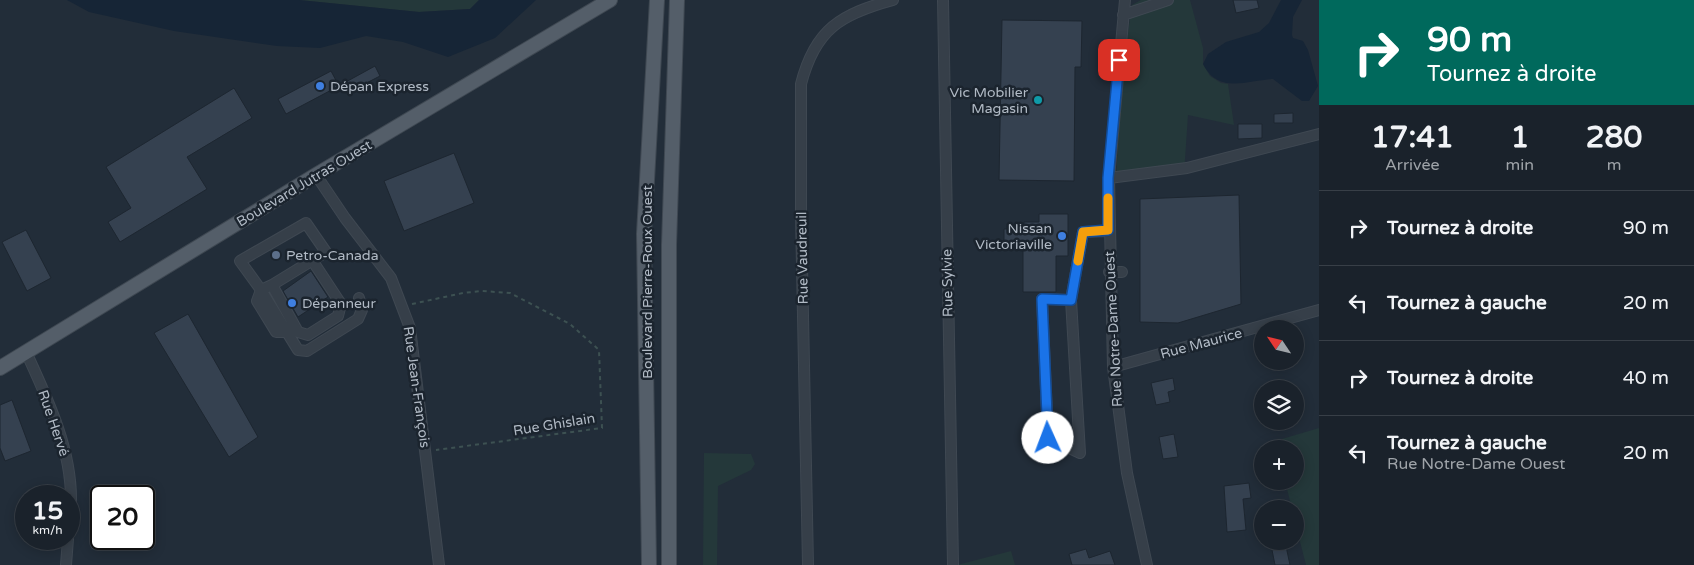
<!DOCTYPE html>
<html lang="fr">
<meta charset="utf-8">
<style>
body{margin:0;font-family:"Varela Round",sans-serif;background:#232a33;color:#f1f3f6;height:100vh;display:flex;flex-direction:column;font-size:19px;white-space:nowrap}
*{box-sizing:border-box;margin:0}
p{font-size:16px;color:#9fa4a9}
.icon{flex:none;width:28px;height:28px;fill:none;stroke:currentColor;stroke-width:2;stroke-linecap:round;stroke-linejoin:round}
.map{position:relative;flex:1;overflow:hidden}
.side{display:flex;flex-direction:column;background:#1a222b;width:375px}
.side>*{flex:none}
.guide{background:#00695c;color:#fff;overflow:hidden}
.needle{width:32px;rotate:305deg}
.buttons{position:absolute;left:1254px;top:320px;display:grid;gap:10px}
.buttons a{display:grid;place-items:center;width:50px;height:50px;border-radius:50%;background:#1a222b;box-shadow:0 2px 12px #0003,0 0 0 1px #383f47;font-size:25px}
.speed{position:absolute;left:15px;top:485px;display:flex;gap:10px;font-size:25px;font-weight:700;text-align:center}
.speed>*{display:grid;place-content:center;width:65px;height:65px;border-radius:50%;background:#1a222b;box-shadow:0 2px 12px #0003,0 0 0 1px #383f47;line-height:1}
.speed small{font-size:12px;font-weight:400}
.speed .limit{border:2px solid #111;border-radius:8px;background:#fff;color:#111}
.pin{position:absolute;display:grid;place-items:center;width:42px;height:42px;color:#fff;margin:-21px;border-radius:10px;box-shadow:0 2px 8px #0006}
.me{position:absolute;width:55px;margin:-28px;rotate:358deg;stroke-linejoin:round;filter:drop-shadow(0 0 4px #0008)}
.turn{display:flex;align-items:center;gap:18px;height:105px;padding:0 25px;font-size:22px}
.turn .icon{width:65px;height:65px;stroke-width:2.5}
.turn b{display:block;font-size:35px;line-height:42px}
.eta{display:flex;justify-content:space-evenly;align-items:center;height:85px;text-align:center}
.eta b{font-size:30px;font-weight:700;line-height:35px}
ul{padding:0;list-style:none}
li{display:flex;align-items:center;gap:15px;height:75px;padding:0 25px;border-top:1px solid #383f47}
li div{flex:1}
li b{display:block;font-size:19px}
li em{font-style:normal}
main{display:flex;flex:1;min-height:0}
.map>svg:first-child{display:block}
.green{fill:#24383a}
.water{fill:#162536}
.building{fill:#354150;stroke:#1d2630}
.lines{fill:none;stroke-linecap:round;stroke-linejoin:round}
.minor-casing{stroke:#3f4852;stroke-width:12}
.major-casing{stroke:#3f4852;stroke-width:16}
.path{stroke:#3d5152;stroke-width:2;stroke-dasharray:4 4;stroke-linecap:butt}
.minor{stroke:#363f49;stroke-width:10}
.major{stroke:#545e69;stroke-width:14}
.route-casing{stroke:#114b97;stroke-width:12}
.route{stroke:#1a73e8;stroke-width:9}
.slow{stroke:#f59e0b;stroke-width:9}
.shop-dot{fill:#3f7fe0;stroke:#1b242e;stroke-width:2}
.culture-dot{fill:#0f9aa8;stroke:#1b242e;stroke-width:2}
.service-dot{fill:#5c6f8a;stroke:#1b242e;stroke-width:2}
.labels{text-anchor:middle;stroke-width:5;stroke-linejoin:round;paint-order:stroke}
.poi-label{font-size:14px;fill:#b1bac5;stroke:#1b242e;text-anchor:start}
.street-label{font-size:14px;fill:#b1bac5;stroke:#1b242e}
</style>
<main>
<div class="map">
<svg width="1319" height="565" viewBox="0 0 1319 565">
<rect width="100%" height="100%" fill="#222d39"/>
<!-- green -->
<path class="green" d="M 299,0 L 479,0 L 470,9 L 419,12 Z
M 1141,0 L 1190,0 L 1203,48 L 1203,64 L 1210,76 L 1221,83 L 1228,84 L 1234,125 L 1188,115 L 1184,174 L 1116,179 L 1122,74 L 1132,5 Z
M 1319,428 L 1319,565 L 1306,565 L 1295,522 L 1295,509 L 1292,509 L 1285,481 L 1295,481 L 1295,449 L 1281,449 L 1282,439 Z
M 704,453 L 751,454 L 755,464 L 751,470 L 718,486 L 717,565 L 703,565 Z
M 1011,551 L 1015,565 L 957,565 Z"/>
<!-- water -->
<path class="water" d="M 67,0 L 299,0 L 419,12 L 470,9 L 479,0 L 536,0 L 495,38 L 448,57 L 403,42 L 366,36 L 320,48 L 277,46 L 174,31 L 89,12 Z
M 1281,0 L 1302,0 L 1293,17 L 1292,35 L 1293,38 L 1303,41 L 1308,50 L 1318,86 L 1309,101 L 1302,101 L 1273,79 C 1246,81 1218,94 1203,64 L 1208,54 L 1226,42 L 1259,32 L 1269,23 Z"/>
<!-- building -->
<path class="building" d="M 1233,0 L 1257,0 L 1259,8 L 1236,13 Z
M 1002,20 L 1082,21 L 1081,67 L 1075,67 L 1074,181 L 999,180 Z
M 375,66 L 380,76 L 349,92 L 344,83 Z
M 331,71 L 339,86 L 286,114 L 278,99 Z
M 234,88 L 252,118 L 187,157 L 207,189 L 120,242 L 108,222 L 131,208 L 106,167 Z
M 1293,113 L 1293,123 L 1274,123 L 1274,114 Z
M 1238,124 L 1262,124 L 1262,138 L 1238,139 Z
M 454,153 L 474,203 L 404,231 L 384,181 Z
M 1239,195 L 1241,304 L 1178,323 L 1140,322 L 1140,199 Z
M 1039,214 L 1068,214 L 1068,256 L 1056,256 L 1056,292 L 1023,292 L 1023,245 L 1004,245 L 1004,229 L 1024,229 L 1024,222 L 1039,222 Z
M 26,230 L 51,278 L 27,291 L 2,242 Z
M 311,271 L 328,297 L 298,317 L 283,291 Z
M 188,314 L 258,437 L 229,457 L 154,333 Z
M 1173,378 L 1175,390 L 1168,392 L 1170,402 L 1156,405 L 1151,383 Z
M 12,400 L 31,451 L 5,461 L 0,448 L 0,405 Z
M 1174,434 L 1178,457 L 1163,459 L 1159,437 Z
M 1249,483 L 1251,498 L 1243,499 L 1246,530 L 1227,532 L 1224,486 Z
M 1286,546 L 1290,565 L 1275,565 L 1272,550 Z
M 1086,549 L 1089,558 L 1110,551 L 1115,565 L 1072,565 L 1069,554 Z"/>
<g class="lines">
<!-- minor casing -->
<g class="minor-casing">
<path id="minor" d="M 943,0 L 953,565
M 1125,0 L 1109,178 L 1113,367 L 1127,473 L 1147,565
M 1123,15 L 1168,0
M 316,175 L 345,218 L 391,278 L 410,328 L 439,565
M 1109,178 L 1187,168 L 1319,134
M 306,223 L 326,252 L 272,285 L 261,290 L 240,261 Z
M 1109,272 L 1122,272
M 272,285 L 298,332 L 308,335 L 338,316 L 341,304 L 312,260
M 261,290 L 298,350 L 307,351 L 358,319 L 362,310 L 359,298
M 261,290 L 257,301 L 276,332 L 287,332
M 1071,300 L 1042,299 L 1048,438 L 1080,453 L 1071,300 L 1083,232 L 1108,231
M 26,352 C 47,398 71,447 71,499 C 71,508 70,517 69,526
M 1113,367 L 1319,310
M 66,565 L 68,539
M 808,565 L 801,216 L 801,84 C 815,29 841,14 893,0"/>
</g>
<!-- major casing -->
<g class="major-casing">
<path id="major" d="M 0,368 L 316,175 L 610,0
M 649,565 L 644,234 L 657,0
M 669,565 L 669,245 L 677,0"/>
</g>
<!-- path -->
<path class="path" d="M 412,304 L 463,293 L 482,291 L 510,293 L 570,324 L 599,350 L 602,428 L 436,450"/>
<!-- minor -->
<use href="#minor" class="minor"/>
<!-- major -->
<use href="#major" class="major"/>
</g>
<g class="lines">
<!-- route casing -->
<g class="route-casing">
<path id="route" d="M 1048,438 L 1042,299 L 1071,300 L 1083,232 L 1108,230 L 1108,178 L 1119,60"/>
</g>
<!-- route -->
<use href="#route" class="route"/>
<!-- slow -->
<path class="slow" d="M 1078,261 L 1083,232 L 1108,230 L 1108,198"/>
</g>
<!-- markers -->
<g class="shop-dot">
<circle cx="320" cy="86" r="5"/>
<circle cx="1062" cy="236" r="5"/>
<circle cx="292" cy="303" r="5"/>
</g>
<circle class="culture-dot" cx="1038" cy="100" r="5"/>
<circle class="service-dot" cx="276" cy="255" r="5"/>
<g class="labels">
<!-- poi labels -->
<g class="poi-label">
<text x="330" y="91">Dépan Express</text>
<text x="1028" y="97" text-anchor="end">Vic Mobilier<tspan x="1028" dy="16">Magasin</tspan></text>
<text x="1052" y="233" text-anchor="end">Nissan<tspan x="1052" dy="16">Victoriaville</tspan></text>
<text x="286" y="260">Petro-Canada</text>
<text x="302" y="308">Dépanneur</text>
</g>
<!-- street labels -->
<g class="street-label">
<text transform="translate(304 183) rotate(-31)" y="5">Boulevard Jutras Ouest</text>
<text transform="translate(802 258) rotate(-91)" y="5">Rue Vaudreuil</text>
<text transform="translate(647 282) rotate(-90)" y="5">Boulevard Pierre-Roux Ouest</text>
<text transform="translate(947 283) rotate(-91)" y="5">Rue Sylvie</text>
<text transform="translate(1113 329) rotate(-93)" y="5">Rue Notre-Dame Ouest</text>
<text transform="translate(1201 343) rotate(-15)" y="5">Rue Maurice</text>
<text transform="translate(417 387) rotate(82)" y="5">Rue Jean-François</text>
<text transform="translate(54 423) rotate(71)" y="5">Rue Hervé</text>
<text transform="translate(554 424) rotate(-9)" y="5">Rue Ghislain</text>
</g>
</g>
</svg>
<div class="buttons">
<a><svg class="needle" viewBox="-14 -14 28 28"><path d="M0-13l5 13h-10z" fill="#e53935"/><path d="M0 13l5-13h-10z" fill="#9fa4a9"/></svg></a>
<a><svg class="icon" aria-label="layers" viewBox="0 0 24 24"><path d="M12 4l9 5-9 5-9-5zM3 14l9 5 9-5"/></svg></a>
<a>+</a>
<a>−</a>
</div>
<div class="speed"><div>15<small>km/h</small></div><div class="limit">20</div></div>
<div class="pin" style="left:1119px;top:60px;background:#d93025"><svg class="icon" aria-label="arrive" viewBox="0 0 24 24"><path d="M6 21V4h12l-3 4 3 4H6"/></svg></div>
<svg class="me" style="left:1048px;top:438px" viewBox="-20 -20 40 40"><circle r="19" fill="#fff"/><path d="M0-13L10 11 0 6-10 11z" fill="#1a73e8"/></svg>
</div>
<section class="side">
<div class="guide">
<div class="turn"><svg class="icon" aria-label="right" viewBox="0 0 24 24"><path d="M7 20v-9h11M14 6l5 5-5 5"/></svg><div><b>90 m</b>Tournez à droite</div></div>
</div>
<div class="eta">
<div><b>17:41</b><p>Arrivée</p></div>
<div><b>1</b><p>min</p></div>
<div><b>280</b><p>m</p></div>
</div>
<ul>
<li><svg class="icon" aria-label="right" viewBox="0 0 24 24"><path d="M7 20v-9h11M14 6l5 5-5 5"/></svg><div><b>Tournez à droite</b></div><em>90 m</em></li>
<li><svg class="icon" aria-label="left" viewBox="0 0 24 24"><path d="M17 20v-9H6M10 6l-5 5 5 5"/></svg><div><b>Tournez à gauche</b></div><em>20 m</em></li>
<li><svg class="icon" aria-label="right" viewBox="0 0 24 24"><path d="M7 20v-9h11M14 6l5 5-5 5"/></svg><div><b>Tournez à droite</b></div><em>40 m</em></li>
<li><svg class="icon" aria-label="left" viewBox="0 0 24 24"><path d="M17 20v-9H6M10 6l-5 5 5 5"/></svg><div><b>Tournez à gauche</b><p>Rue Notre-Dame Ouest</p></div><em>20 m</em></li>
</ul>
</section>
</main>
